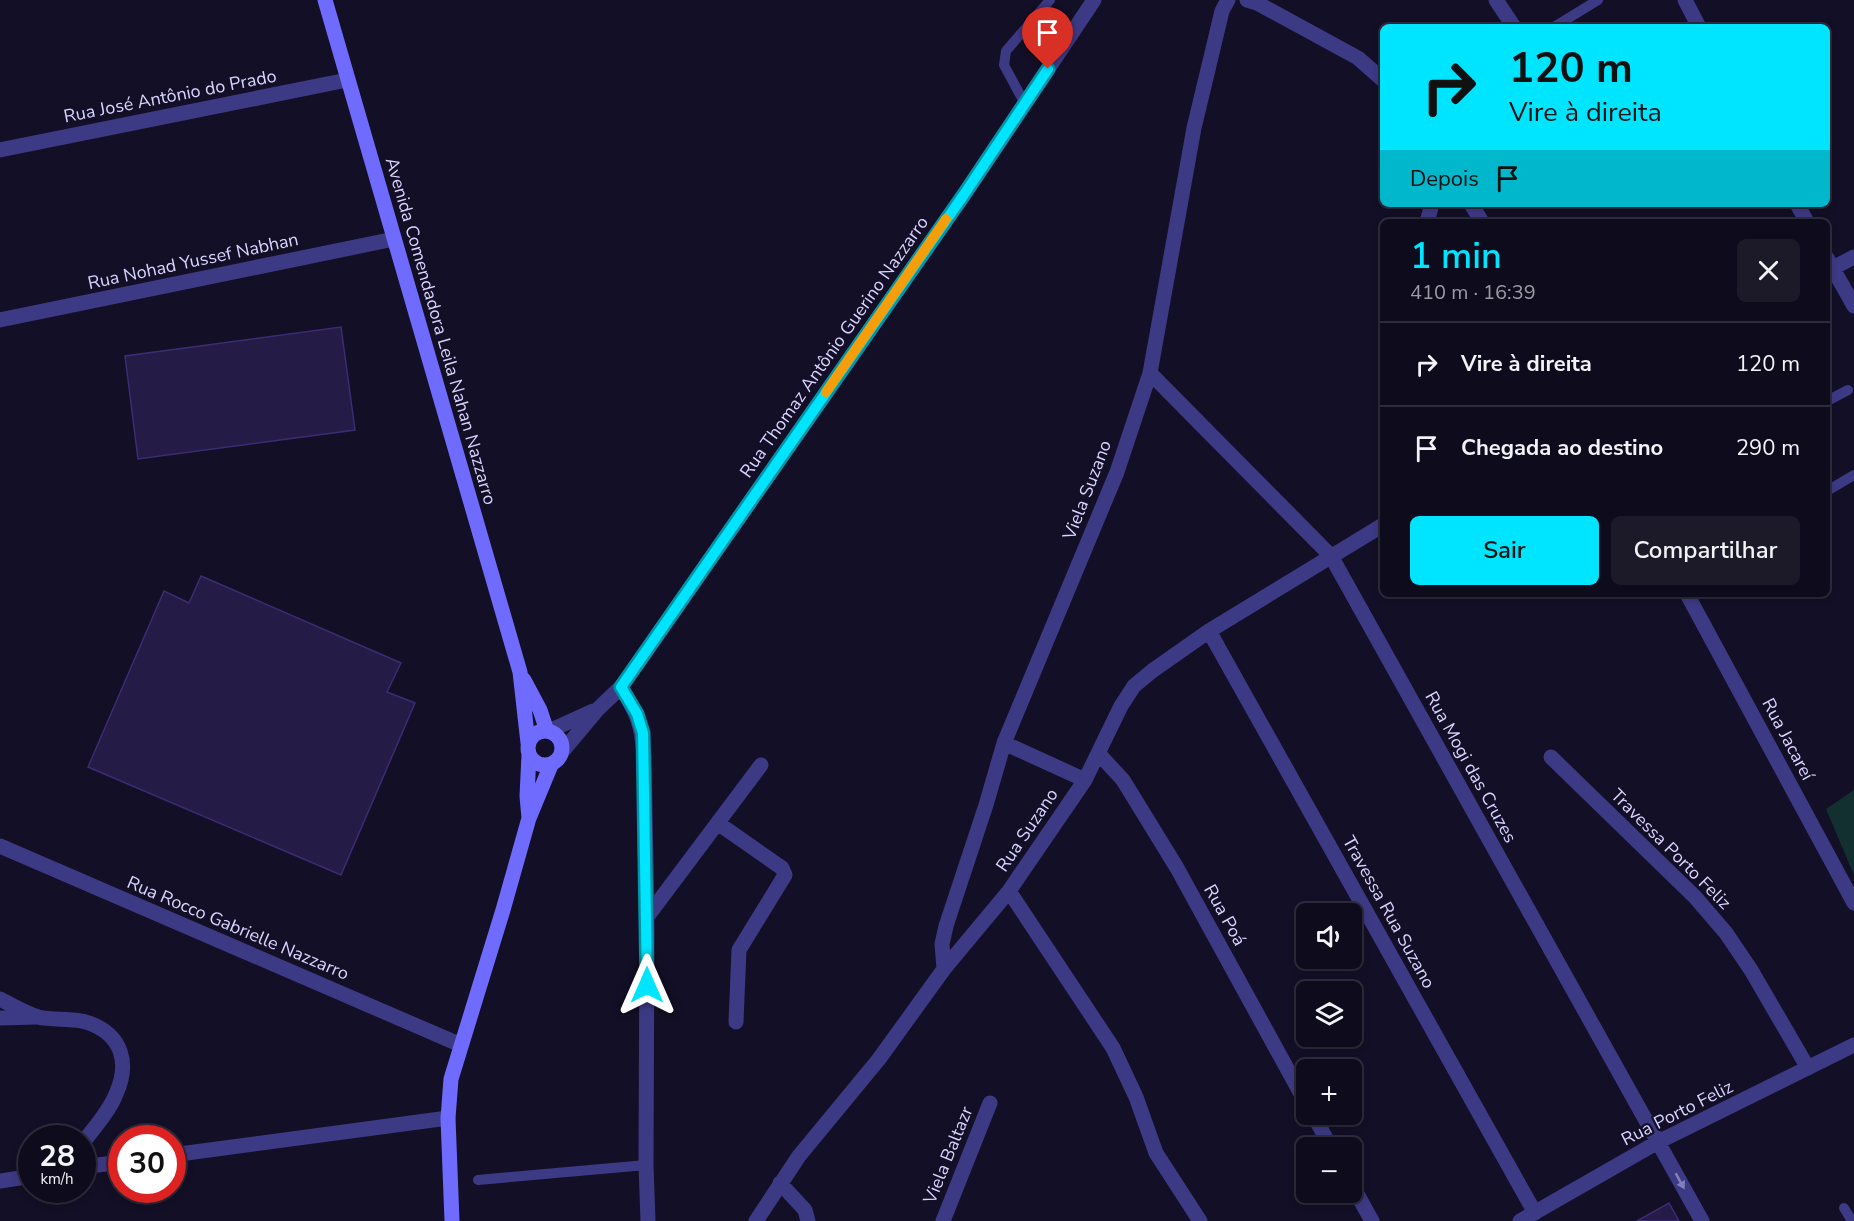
<!DOCTYPE html>
<html lang="pt">
<meta charset="utf-8">
<style>
body{margin:0;font-family:"Nunito Sans",sans-serif;background:#1c1929;color:#f1f3f6;height:100vh;display:flex;flex-direction:column;font-size:22px;white-space:nowrap}
*{box-sizing:border-box;margin:0}
p{font-size:20px;color:#9b9ba3}
.icon{flex:none;width:33px;height:33px;fill:none;stroke:currentColor;stroke-width:2;stroke-linecap:round;stroke-linejoin:round}
.map{position:relative;flex:1;overflow:hidden}
.side{position:absolute;left:1380px;top:219px;width:450px;height:378px;display:flex;flex-direction:column;background:#0e0b1c;border-radius:9px;box-shadow:0 3px 9px #0003,0 0 0 2px #2e2b3b}
.side>*{flex:none}
.guide{position:absolute;left:1380px;top:24px;width:450px;height:183px;border-radius:9px;box-shadow:0 3px 9px #0003,0 0 0 2px #2e2b3b;background:#00e5ff;color:#111;overflow:hidden}
.fabs{position:absolute;left:1296px;top:903px;display:grid;gap:12px}
.fabs a{display:grid;place-items:center;width:66px;height:66px;border-radius:9px;background:#0e0b1c;box-shadow:0 3px 9px #0003,0 0 0 2px #2e2b3b;font-size:30px}
.speed{position:absolute;left:18px;top:1125px;display:flex;gap:12px;font-size:30px;font-weight:700;text-align:center}
.speed>*{display:grid;place-content:center;width:78px;height:78px;border-radius:50%;background:#0e0b1c;box-shadow:0 3px 9px #0003,0 0 0 2px #2e2b3b;line-height:1}
.speed small{font-size:15px;font-weight:400}
.speed .limit{border:9px solid #d22;background:#fff;color:#111}
.pin{position:absolute;display:grid;place-items:center;width:51px;height:51px;color:#fff;margin:-62px -26px;border-radius:50% 50% 50% 0;rotate:-45deg;box-shadow:0 0 6px #0007}
.pin .icon{rotate:45deg}
.me{position:absolute;width:66px;margin:-33px;rotate:0deg;stroke-linejoin:round;filter:drop-shadow(0 0 4px #0008)}
.turn{display:flex;align-items:center;gap:21px;height:126px;padding:0 30px;font-size:27px}
.turn .icon{width:78px;height:78px;stroke-width:2.5}
.turn b{display:block;font-size:42px;line-height:51px}
.then{display:flex;align-items:center;height:57px;padding:0 30px;background:#0003;gap:12px;font-size:22px}
.round{display:grid;place-items:center;flex:none;width:63px;height:63px;border-radius:9px;background:#1c1929}
.headline{display:flex;align-items:center;justify-content:space-between;height:102px;padding:0 30px}
h1{font-size:36px;font-weight:600;line-height:45px;color:#00e5ff}
.button{display:flex;gap:12px;margin-top:auto;padding:12px 30px}
.button a{flex:1;height:69px;border-radius:9px;background:#00e5ff;color:#111;font-size:24px;font-weight:600;line-height:69px;text-align:center}
.button a+a{background:#1c1929;color:#f1f3f6}
ul{padding:0;list-style:none}
li{display:flex;align-items:center;gap:18px;height:84px;padding:0 30px;border-top:2px solid #2e2b3b}
li div{flex:1}
li b{display:block;font-size:22px}
li em{font-style:normal}
.map>svg:first-child{display:block}
.green{fill:#12302f}
.building{fill:#241b47;stroke:#3b2d73;stroke-width:1.5}
.lines{fill:none;stroke-linecap:round;stroke-linejoin:round}
.service{stroke:#3d3a85;stroke-width:10}
.minor{stroke:#3d3a85;stroke-width:15}
.secondary{stroke:#6f6bff;stroke-width:15}
.oneway{fill:#837fbc}
.route-casing{stroke:#0095a6;stroke-width:15}
.route{stroke:#00e5ff;stroke-width:10}
.slow{stroke:#f59e0b;stroke-width:10}
.labels{text-anchor:middle;stroke-width:4.5;stroke-linejoin:round;paint-order:stroke}
.street-label{font-size:18px;fill:#d9d4ff;stroke:#130f26}
</style>
<div class="map">
<svg width="1854" height="1221" viewBox="0 0 1854 1221">
<rect width="100%" height="100%" fill="#130f26"/>
<!-- green -->
<path class="green" d="M 1854,790 L 1854,875 L 1826,809 Z"/>
<!-- building -->
<path class="building" d="M 341,327 L 355,430 L 138,459 L 125,356 Z
M 201,576 L 401,663 L 387,692 L 415,703 L 341,875 L 88,767 L 164,591 L 189,603 Z
M 1669,1203 L 1679,1221 L 1637,1221 Z"/>
<g class="lines">
<!-- service -->
<path class="service" d="M 1554,27 L 1598,0
M 1025,104 L 1004,65 L 1006,51 L 1050,0
M 1827,401 L 1848,390
M 1827,491 L 1854,475
M 478,1180 L 646,1165
M 1844,1208 L 1852,1221"/>
<!-- minor -->
<path class="minor" d="M 1247,0 L 1257,3 L 1358,58 L 1383,80
M 1496,0 L 1514,27
M 1685,0 L 1699,27
M 0,150 L 347,80
M 1471,204 L 1482,222
M 1797,204 L 1807,222
M 1427,222 L 1432,204
M 1827,258 L 1854,306
M 1827,271 L 1854,257
M 0,320 L 394,239
M 1150,373 L 1331,556 L 1702,1221
M 1687,594 L 1854,903
M 1209,631 L 1535,1213
M 621,687 C 637,714 642,724 644,756 L 647,917 L 646,1165 L 648,1221
M 549,731 L 593,711
M 1004,743 L 1085,780
M 562,752 L 598,709 L 621,687 L 965,193 L 1094,0
M 1099,754 L 1123,780 L 1177,868 L 1306,1103
M 1551,757 L 1695,897 L 1726,933 L 1751,970 L 1808,1068
M 719,824 L 782,868 L 785,875 L 739,950 L 736,1022
M 0,846 L 461,1045
M 1009,891 L 1113,1048 L 1136,1097 L 1156,1153 L 1200,1221
M 647,917 L 761,765
M 944,969 L 942,944 L 946,926 L 986,805 L 1004,743 L 1117,472 L 1150,373 L 1194,128 L 1222,11 L 1228,0
M 0,999 C 12,1005 25,1013 38,1017 C 54,1021 73,1017 89,1023 C 122,1035 130,1063 116,1094 C 109,1112 93,1129 82,1144
M 0,1018 L 36,1017
M 1313,1114 L 1331,1148
M 172,1155 L 448,1118
M 82,1167 L 122,1162
M 0,1181 L 32,1176
M 780,1183 L 805,1210 L 808,1221
M 1352,1185 L 1372,1221
M 756,1221 L 799,1156 L 879,1059 L 944,969 L 1009,891 L 1085,780 L 1121,706 L 1134,686 L 1152,671 L 1209,631 L 1383,525
M 943,1221 L 990,1103
M 1520,1221 L 1658,1142 L 1854,1045"/>
<!-- secondary -->
<path class="secondary" d="M 325,0 L 520,672 L 528,743
M 524,680 L 540,710 L 547,731
M528 748a17 17 0 1 1 34 0a17 17 0 1 1-34 0Z
M 529,755 L 527,796 L 529,818
M 452,1221 L 448,1118 L 451,1079 L 503,910 L 529,818 L 551,765"/>
</g>
<!-- one-way arrows -->
<defs><path id="oneway-solid" d="M-6-.8H1V-3.2L6.5 0L1 3.2V.8H-6Z" transform="scale(1.5)"/></defs>
<use class="oneway" href="#oneway-solid" transform="translate(1680 1181) rotate(61)"/>
<g class="lines">
<!-- route casing -->
<g class="route-casing">
<path id="route" d="M 647,985 L 643,733 L 637,714 L 621,687 L 965,193 L 1048,69"/>
</g>
<!-- route -->
<use href="#route" class="route"/>
<!-- slow -->
<path class="slow" d="M 826,392 L 946,219"/>
</g>
<g class="labels">
<!-- street labels -->
<g class="street-label">
<text transform="translate(170 96) rotate(-11)" y="6">Rua José Antônio do Prado</text>
<text transform="translate(193 261) rotate(-12)" y="6">Rua Nohad Yussef Nabhan</text>
<text transform="translate(441 331) rotate(74)" y="6">Avenida Comendadora Leila Nahan Nazzarro</text>
<text transform="translate(834 347) rotate(-55)" y="6">Rua Thomaz Antônio Guerino Nazzarro</text>
<text transform="translate(1087 490) rotate(-69)" y="6">Viela Suzano</text>
<text transform="translate(1788 739) rotate(62)" y="6">Rua Jacareí</text>
<text transform="translate(1471 767) rotate(61)" y="6">Rua Mogi das Cruzes</text>
<text transform="translate(1027 830) rotate(-56)" y="6">Rua Suzano</text>
<text transform="translate(1671 849) rotate(45)" y="6">Travessa Porto Feliz</text>
<text transform="translate(1389 912) rotate(61)" y="6">Travessa Rua Suzano</text>
<text transform="translate(1225 915) rotate(61)" y="6">Rua Poá</text>
<text transform="translate(238 928) rotate(23)" y="6">Rua Rocco Gabrielle Nazzarro</text>
<text transform="translate(1677 1113) rotate(-27)" y="6">Rua Porto Feliz</text>
<text transform="translate(948 1155) rotate(-68)" y="6">Viela Baltazr</text>
</g>
</g>
</svg>
<div class="fabs">
<a><svg class="icon" aria-label="sound" viewBox="0 0 24 24"><path d="M4 9h4l5-4v14l-5-4H4zM17 9q2 3 0 6"/></svg></a>
<a><svg class="icon" aria-label="layers" viewBox="0 0 24 24"><path d="M12 4l9 5-9 5-9-5zM3 14l9 5 9-5"/></svg></a>
<a>+</a>
<a>−</a>
</div>
<div class="speed"><div>28<small>km/h</small></div><div class="limit">30</div></div>
<div class="pin" style="left:1048px;top:69px;background:#d93025"><svg class="icon" aria-label="arrive" viewBox="0 0 24 24"><path d="M6 21V4h12l-3 4 3 4H6"/></svg></div>
<svg class="me" style="left:647px;top:985px" viewBox="-20 -20 40 40"><path d="M0-17L14 15 0 8-14 15z" fill="#00e5ff" stroke="#fff" stroke-width="4"/></svg>
<div class="guide">
<div class="turn"><svg class="icon" aria-label="right" viewBox="0 0 24 24"><path d="M7 20v-9h11M14 6l5 5-5 5"/></svg><div><b>120 m</b>Vire à direita</div></div>
<div class="then">Depois<svg class="icon" aria-label="arrive" viewBox="0 0 24 24"><path d="M6 21V4h12l-3 4 3 4H6"/></svg></div>
</div>
<section class="side">
<div class="headline"><div><h1>1 min</h1><p>410 m · 16:39</p></div><a class="round"><svg class="icon" aria-label="close" viewBox="0 0 24 24"><path d="M6 6l12 12M18 6L6 18"/></svg></a></div>
<ul>
<li><svg class="icon" aria-label="right" viewBox="0 0 24 24"><path d="M7 20v-9h11M14 6l5 5-5 5"/></svg><div><b>Vire à direita</b></div><em>120 m</em></li>
<li><svg class="icon" aria-label="arrive" viewBox="0 0 24 24"><path d="M6 21V4h12l-3 4 3 4H6"/></svg><div><b>Chegada ao destino</b></div><em>290 m</em></li>
</ul>
<div class="button"><a>Sair</a><a>Compartilhar</a></div>
</section>
</div>
